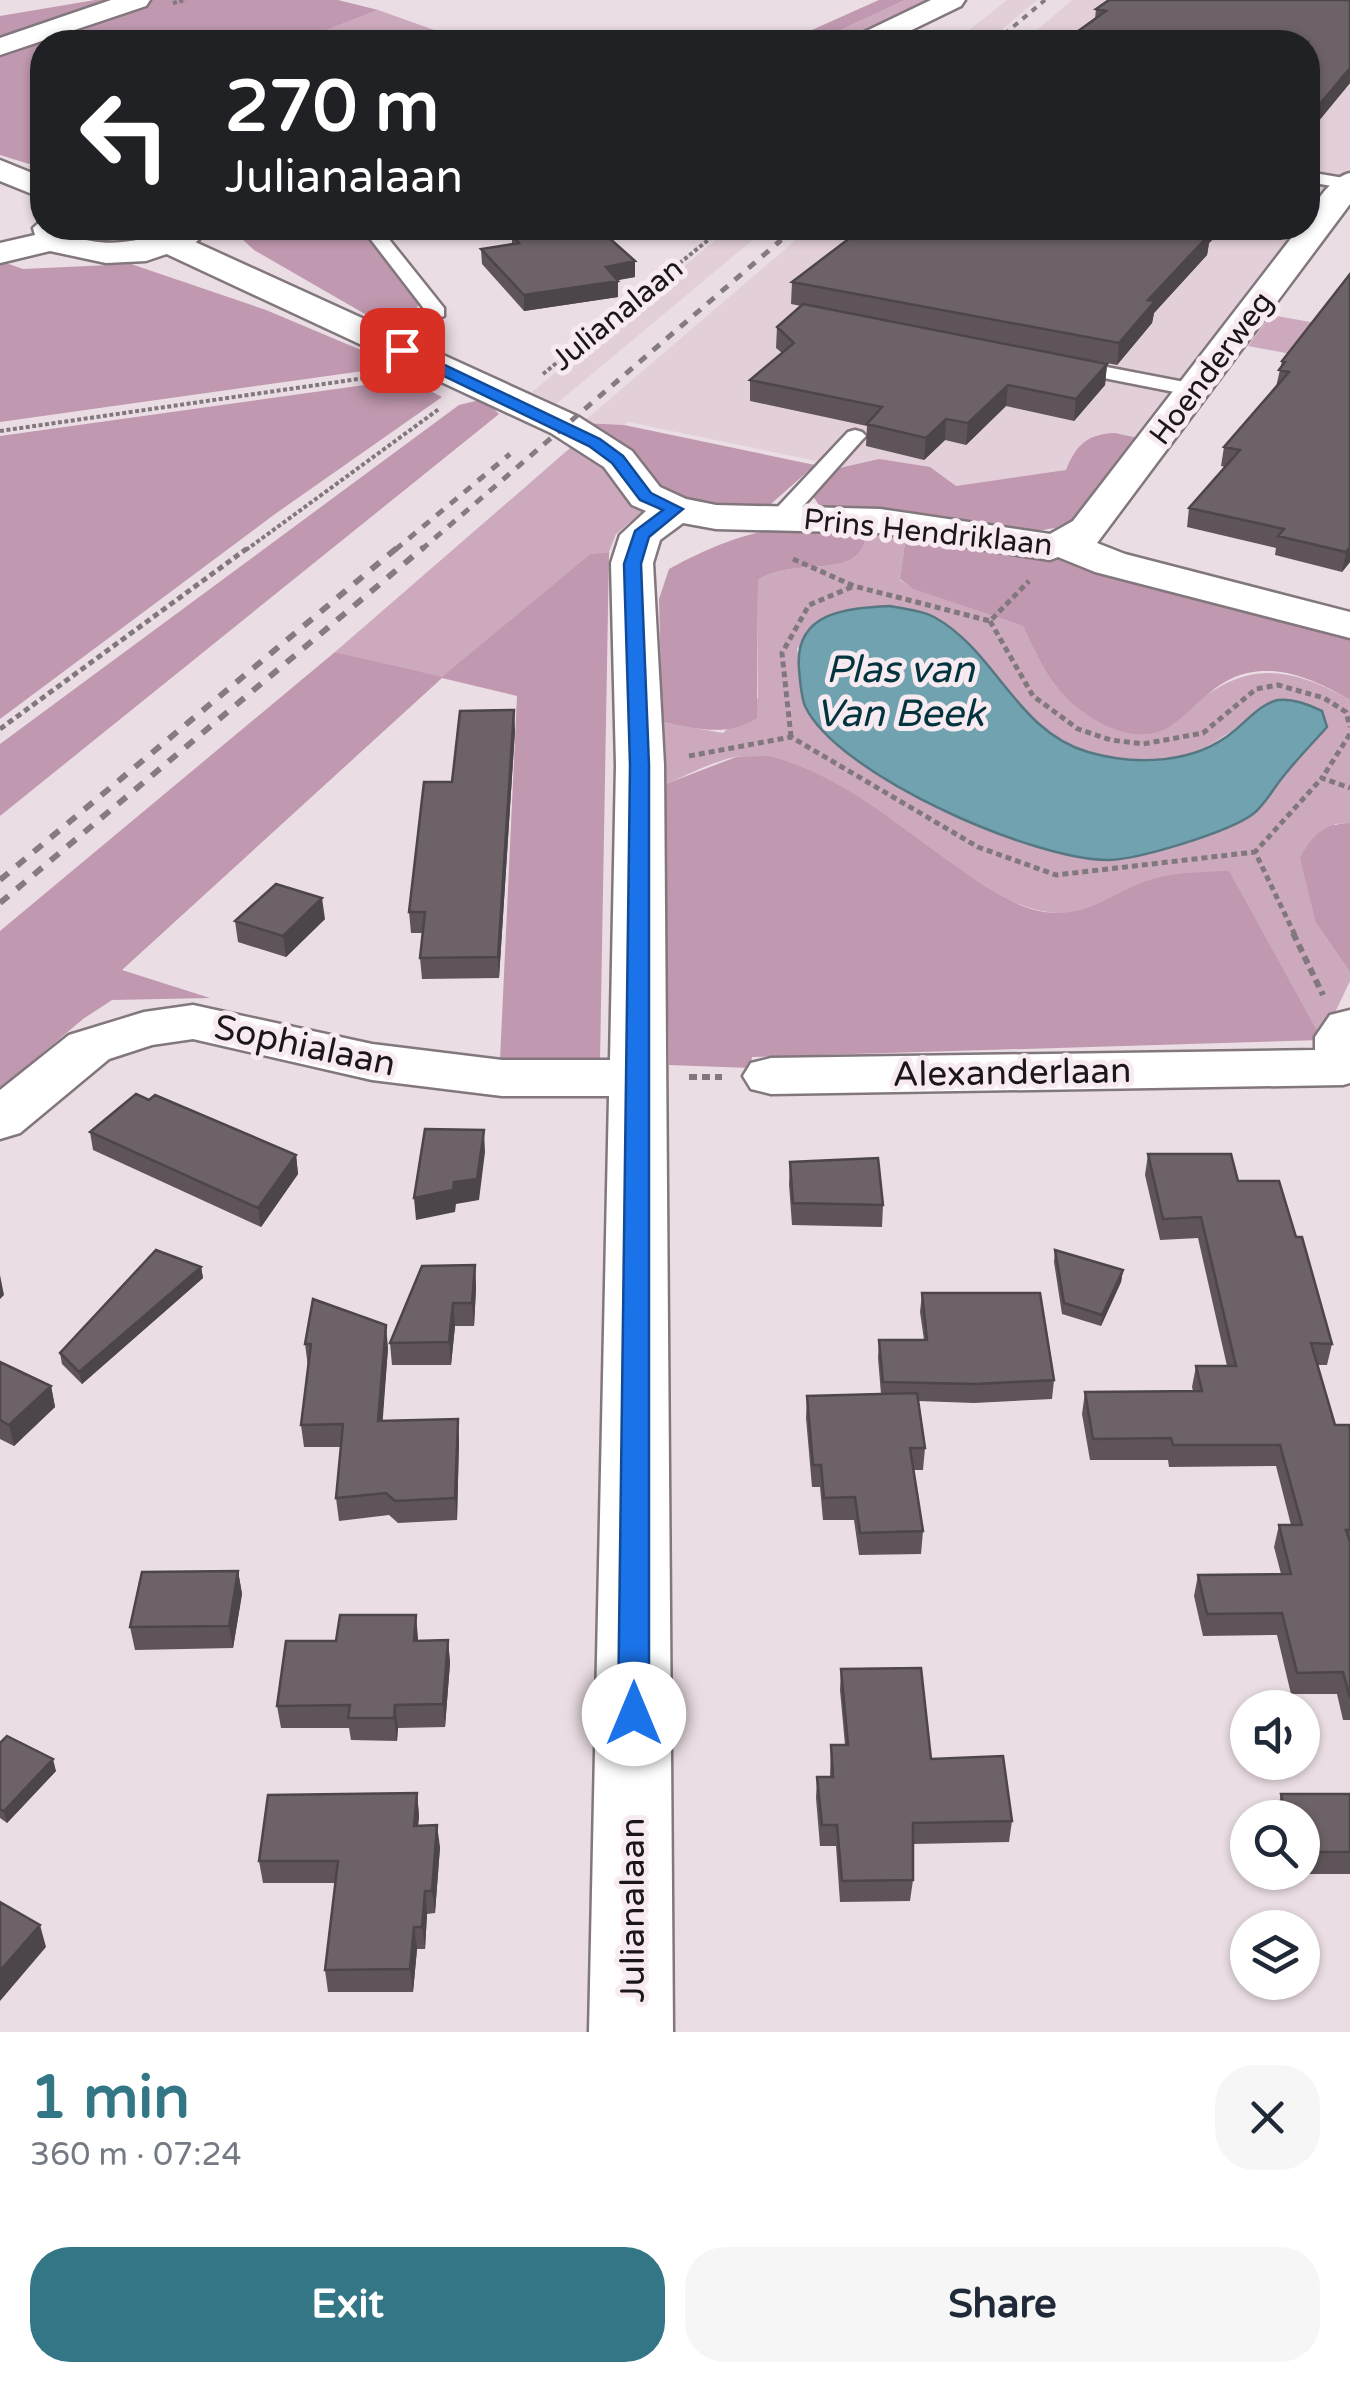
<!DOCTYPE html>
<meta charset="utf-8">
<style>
body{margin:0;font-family:"Varela Round",sans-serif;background:#f6f6f7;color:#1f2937;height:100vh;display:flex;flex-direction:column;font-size:38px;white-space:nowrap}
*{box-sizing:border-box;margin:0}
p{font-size:32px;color:#747a83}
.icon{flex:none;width:55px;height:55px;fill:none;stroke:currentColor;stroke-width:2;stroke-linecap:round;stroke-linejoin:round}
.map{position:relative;height:2032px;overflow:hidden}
.details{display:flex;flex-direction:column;background:#fff;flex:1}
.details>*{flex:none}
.guide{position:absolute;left:30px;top:30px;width:1290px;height:210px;border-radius:40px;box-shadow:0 2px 8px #0004;background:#202124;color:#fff;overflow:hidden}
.fabs{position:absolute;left:1230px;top:1690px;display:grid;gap:20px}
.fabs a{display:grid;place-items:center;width:90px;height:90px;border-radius:50%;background:#fff;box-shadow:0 2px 8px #0004;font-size:50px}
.pin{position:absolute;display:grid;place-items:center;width:85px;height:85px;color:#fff;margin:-42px;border-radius:20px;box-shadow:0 5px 15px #0006}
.me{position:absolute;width:110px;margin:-55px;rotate:0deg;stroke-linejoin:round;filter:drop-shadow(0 0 8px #0008)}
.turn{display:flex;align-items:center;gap:35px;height:210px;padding:0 30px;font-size:45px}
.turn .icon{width:130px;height:130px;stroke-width:2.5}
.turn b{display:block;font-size:70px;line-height:85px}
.round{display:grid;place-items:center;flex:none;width:105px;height:105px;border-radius:40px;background:#f6f6f7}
.head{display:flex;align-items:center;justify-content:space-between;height:170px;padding:0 30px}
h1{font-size:60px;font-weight:700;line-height:75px;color:#337787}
.button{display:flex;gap:20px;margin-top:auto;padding:20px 30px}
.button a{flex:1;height:115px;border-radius:40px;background:#337787;color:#fff;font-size:40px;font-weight:700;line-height:115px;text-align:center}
.button a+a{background:#f6f6f7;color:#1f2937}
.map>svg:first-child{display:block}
.built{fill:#e3cfda}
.green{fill:#cda9bd;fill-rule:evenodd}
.forest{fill:#c098af}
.water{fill:#70a2af;stroke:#567882;stroke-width:2.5}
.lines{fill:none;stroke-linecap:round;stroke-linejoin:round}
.service-casing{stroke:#82777d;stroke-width:5}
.minor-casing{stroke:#82777d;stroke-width:5}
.tertiary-casing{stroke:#82777d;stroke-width:5}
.path-far2{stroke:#81787d;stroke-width:4;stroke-dasharray:4 2.5;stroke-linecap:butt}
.path-far1{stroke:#81787d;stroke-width:5;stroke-dasharray:6 4;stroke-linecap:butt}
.path{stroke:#81787d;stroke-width:6;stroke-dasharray:8 5;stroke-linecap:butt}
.service{fill:#fff;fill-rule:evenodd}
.minor{fill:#fff;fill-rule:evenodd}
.tertiary{fill:#fff;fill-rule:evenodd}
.rail-far2{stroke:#857c81;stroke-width:4;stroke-dasharray:6 6;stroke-linecap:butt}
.rail-far1{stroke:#857c81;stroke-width:5;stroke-dasharray:9 9;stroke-linecap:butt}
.rail{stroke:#857c81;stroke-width:6;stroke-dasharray:11 11;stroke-linecap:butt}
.wall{fill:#5e5459}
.shaded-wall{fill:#4c4549}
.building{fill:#6d6268;stroke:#4c4549;stroke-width:2.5}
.route{fill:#1a73e8;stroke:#114b97;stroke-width:2.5}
.labels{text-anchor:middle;stroke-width:10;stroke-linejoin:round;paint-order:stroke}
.far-street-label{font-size:30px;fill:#1b1619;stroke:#f7eaf1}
.street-label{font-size:35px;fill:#1b1619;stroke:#f7eaf1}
.water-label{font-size:38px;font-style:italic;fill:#02343e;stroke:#f7eaf1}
</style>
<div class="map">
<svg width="1350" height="2032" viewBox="0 0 1350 2032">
<rect width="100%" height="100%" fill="#eadde4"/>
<!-- built -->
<path class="built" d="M 1007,0 L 1037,0 L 987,42 L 954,42 Z
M 1072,0 L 1350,0 L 1350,169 L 1308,224 L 1308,42 L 1023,42 Z
M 730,228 L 767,228 L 556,404 L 532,392 Z
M 810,228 L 1305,228 L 1083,516 L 628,422 L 624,425 L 582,423 Z"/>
<!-- green -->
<path class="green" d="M 905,0 L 935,0 L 846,42 L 815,42 Z
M 378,10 L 468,42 L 296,42 Z
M 1271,315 L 1350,329 L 1350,365 L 1248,346 Z
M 577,442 C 603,463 615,493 643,511 L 616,534 L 609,552 L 590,554 L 442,678 L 335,652 Z
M 872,523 L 907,528 L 900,580 L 914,589 L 1023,626 L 1057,687 L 1172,725 C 1233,664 1276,658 1350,700 L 1350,823 L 1335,824 L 1316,923 L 1350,972 L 1350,981 L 1322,1040 L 1152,879 C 1130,890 1106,906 1082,911 C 982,934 873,769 765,760 C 756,759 744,756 735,757 C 711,762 686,776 663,785 L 662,722 L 723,733 L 758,698 L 758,580 C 789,559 840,575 859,553 C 865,546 868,532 872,523 ZM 889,606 C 967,619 975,663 1023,712 C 1056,745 1118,770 1164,761 C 1200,755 1231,734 1257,710 L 1327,726 L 1287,772 L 1043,849 L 939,810 L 805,706 L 797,648 Z"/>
<!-- forest -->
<path class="forest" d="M 95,0 L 119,0 L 0,42 L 0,16 Z
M 151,0 L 338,0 L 378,10 L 296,42 L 42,42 L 42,168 L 0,155 L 0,56 L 59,30 Z
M 879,0 L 905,0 L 815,42 L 785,42 Z
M 245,228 L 363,228 L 419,304 L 414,313 L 384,325 L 254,250 L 242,239 L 240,231 Z
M 0,261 L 23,269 L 131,264 L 266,310 L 399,366 L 0,422 Z
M 407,379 L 442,397 L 275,514 L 0,719 L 0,436 Z
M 484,399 L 499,414 L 0,816 L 0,744 L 459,405 Z
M 582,423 L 624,425 L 815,465 L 763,511 L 671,495 L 653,486 Z
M 1115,433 L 1138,438 L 1076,517 L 1055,528 L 1018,534 L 819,505 L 813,496 L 835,469 L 879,459 L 930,467 L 956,486 L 1066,470 C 1076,445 1087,434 1115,433 Z
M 872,523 C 868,532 865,546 859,553 C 840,575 789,559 758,580 L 757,718 C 725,738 697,728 662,722 L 659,599 L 669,569 C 749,526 784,525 872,523 Z
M 907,528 L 1084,564 L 1350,637 L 1350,700 C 1319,682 1284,665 1247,673 C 1214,681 1197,707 1172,725 C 1135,751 1080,717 1057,687 C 1043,669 1033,646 1023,626 L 913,589 L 900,579 Z
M 609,552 L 600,1061 L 500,1060 L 517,696 L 442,678 L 122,970 L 210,998 L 112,1000 L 83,1019 L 0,1089 L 0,931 L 335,652 L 442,677 L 590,554 Z
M 768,756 C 839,773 898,826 957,867 C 983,886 1014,907 1045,912 C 1088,919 1115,890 1153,879 C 1176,872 1204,872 1229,871 L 1322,1040 L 752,1057 L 750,1068 L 669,1065 L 663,785 L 736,757 Z
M 1350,823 L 1350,972 L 1316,923 L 1300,858 C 1313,835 1322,824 1350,823 Z"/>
<!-- water -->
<path class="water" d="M 890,606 C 904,609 922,610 934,617 C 996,651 1016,731 1088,752 C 1136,766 1195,764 1234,731 C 1248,720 1260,704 1278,700 C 1293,698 1309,705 1322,711 L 1327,727 C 1312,744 1296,760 1282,778 C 1273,789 1264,806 1253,814 C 1229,832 1140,859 1109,860 C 1035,861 837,775 805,706 C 801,696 800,680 799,669 C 794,612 846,608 890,606 Z"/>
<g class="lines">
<!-- service casing -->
<g class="service-casing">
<path id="service" d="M 1308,172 L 1350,179 L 1350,189 L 1308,182 Z
M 362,228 L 380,228 L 444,308 L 444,316 L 374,339 L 360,339 L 360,331 L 425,310 Z
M 1070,360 L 1195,384 L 1205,390 L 1195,396 L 1063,370 L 1063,362 Z
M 855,430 L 862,432 L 866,436 L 862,440 L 788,523 L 772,523 L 769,518 L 772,513 L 848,432 Z"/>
</g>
<!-- minor casing -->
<g class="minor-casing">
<path id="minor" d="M 1350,173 L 1350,204 L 1097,543 L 1125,554 L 1350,612 L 1350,638 L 1095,572 L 1058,557 L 1050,560 L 880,533 L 716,529 L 683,523 L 660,540 L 653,563 L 664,765 L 673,2032 L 589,2032 L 609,1096 L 502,1096 L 372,1080 L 193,1039 L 152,1045 L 109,1059 L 20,1133 L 0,1139 L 0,1090 L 69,1035 L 144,1012 L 193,1005 L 372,1044 L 502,1060 L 610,1060 L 616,765 L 611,563 L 620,535 L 646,511 L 632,505 L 604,467 L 551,433 L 158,250 L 153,243 L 158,236 L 182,236 L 579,417 L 632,451 L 660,487 L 686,499 L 716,505 L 880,509 L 1050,534 L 1073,521 L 1299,228 L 1308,228 C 1308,208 1331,177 1350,173 Z
M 1350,1010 L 1350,1083 L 1343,1085 L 771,1094 L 751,1089 L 743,1076 L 751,1063 L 771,1058 L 1315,1050 L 1315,1037 L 1330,1015 Z"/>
</g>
<!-- tertiary casing -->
<g class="tertiary-casing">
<path id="tertiary" d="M 111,0 L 150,0 L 146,6 L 0,55 L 0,38 Z
M 931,0 L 965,0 L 961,6 L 887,42 L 852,42 L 856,36 Z
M 0,160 L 42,177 L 42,198 L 0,181 Z
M 42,220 L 42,228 L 65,228 L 67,234 C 129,258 156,225 211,228 L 193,245 L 146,261 L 106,263 L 50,251 L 0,263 L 0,243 L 35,235 L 33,228 Z"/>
</g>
<!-- path-far2 -->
<path class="path-far2" d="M 173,3 L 186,0
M 543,374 L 723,228
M 0,431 L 372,377
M 246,550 L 439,409"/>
<!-- path-far1 -->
<path class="path-far1" d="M 793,559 L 854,586 L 990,621 L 1029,581
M 990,621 L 1033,696 L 1078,729 L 1111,740 L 1143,744 L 1203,733 L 1256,689 L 1278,685 L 1324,698 L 1346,712 L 1350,727
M 0,729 L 249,547
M 1350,734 L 1322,778 L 1350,788
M 791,737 L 782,653 L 809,605 L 854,586
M 689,756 L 791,737 L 978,847 L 1056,875 L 1255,852
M 1295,935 L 1255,852 L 1322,778"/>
<!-- path -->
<path class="path" d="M 1293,933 L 1323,995
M 689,1077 L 722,1077"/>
<!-- service -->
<use href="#service" class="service"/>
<!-- minor -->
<use href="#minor" class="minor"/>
<!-- tertiary -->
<use href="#tertiary" class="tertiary"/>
<!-- rail-far2 -->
<path class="rail-far2" d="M 995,42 L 1045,0
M 777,244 L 796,228"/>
<!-- rail-far1 -->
<path class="rail-far1" d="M 395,550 L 510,454
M 421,550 L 780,241"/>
<!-- rail -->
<path class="rail" d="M 0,880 L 398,547
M 0,903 L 424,547"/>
</g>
<!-- wall -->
<path class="wall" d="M 1109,0 L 1350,0 L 1350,83 L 1308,134 L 1308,42 L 1063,42 L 1095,19 L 1096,9 Z
M 863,228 L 1225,228 L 1209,243 L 1207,255 L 1154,313 L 1152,323 L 1117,365 L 1096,361 L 1107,364 L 1105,385 L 1074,421 L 1006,406 L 966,445 L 945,440 L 924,460 L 866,446 L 867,426 L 750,401 L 750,380 L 782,353 L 776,348 L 777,327 L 801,306 L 791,304 L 792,282 Z
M 512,235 L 635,261 L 635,277 L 617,280 L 618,297 L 524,311 L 482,264 L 481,249 L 512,244 Z
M 1350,274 L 1350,562 L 1342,572 L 1275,555 L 1276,548 L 1187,527 L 1189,508 L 1225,467 L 1221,466 L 1224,447 L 1276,387 L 1282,361 Z
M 515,730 L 499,978 L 422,979 L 420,958 L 423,933 L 411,933 L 409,912 L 452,782 Z
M 325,919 L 286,957 L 238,942 L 235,921 Z
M 149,1100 L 296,1155 L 298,1174 L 261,1227 L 93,1150 L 90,1132 Z
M 1148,1154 L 1238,1181 L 1296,1237 L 1332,1344 L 1327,1365 L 1318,1365 L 1335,1425 L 1350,1429 L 1350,1720 L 1343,1720 L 1337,1694 L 1291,1694 L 1277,1635 L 1203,1636 L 1194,1596 L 1198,1575 L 1281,1574 L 1274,1547 L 1279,1525 L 1291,1525 L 1276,1466 L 1169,1467 L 1168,1460 L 1090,1460 L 1082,1414 L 1085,1392 L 1193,1391 L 1192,1387 L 1196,1366 L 1227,1366 L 1198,1238 L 1160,1240 L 1145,1175 Z
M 790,1162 L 883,1205 L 882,1227 L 792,1225 L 789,1184 Z
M 1055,1250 L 1123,1270 L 1121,1282 L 1101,1326 L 1062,1314 L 1054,1262 Z
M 475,1265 L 476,1288 L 474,1326 L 455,1326 L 451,1365 L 392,1365 L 390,1343 Z
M 201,1267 L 203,1278 L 82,1384 L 62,1364 L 60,1353 Z
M 922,1293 L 1054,1380 L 1052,1399 L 974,1403 L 918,1401 L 925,1448 L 923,1470 L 914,1470 L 923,1531 L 921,1554 L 859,1555 L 854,1520 L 823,1520 L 820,1487 L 812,1487 L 806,1418 L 807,1396 L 881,1394 L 878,1358 L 879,1340 L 924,1340 L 920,1312 Z
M 305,1344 L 388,1348 L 382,1421 L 458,1419 L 459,1441 L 457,1520 L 398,1523 L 389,1515 L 339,1521 L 336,1498 L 341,1447 L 304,1447 L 301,1425 L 308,1367 Z
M 0,1362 L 51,1386 L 55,1407 L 14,1446 L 0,1439 Z
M 238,1571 L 242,1594 L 233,1648 L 135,1650 L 130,1627 Z
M 448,1640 L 450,1663 L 445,1727 L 398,1728 L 397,1741 L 351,1740 L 349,1728 L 281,1728 L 277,1706 L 418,1641 Z
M 841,1669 L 931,1759 L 1012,1821 L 1009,1842 L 913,1844 L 913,1880 L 910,1901 L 840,1902 L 836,1846 L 820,1846 L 816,1798 L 817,1777 L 830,1777 L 831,1745 L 845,1745 L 840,1690 Z
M 0,1743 L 56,1771 L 7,1823 L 0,1818 Z
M 417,1793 L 419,1816 L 418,1826 L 440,1847 L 435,1913 L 427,1914 L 425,1949 L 417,1949 L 413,1992 L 328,1992 L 325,1970 L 335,1883 L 263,1883 L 259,1861 Z
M 1281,1794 L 1350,1794 L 1350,1874 L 1288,1874 L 1288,1872 L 1302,1872 L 1302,1818 L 1276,1818 Z"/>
<!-- shaded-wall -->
<path class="shaded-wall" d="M 1350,68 L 1350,83 L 1308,134 L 1308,118 Z
M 1206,228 L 1225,228 L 1209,243 L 1207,255 L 1154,313 L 1152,323 L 1117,365 L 1119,343 L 1148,300 Z
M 635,261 L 635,277 L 608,282 L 618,281 L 618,297 L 524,311 L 524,295 L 606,267 Z
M 1107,364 L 1105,385 L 1074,421 L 1076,399 Z
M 1008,385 L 1006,406 L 966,445 L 968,423 Z
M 946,419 L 945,440 L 924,460 L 926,438 Z
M 1350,547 L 1350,562 L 1342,572 L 1346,552 Z
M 514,710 L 515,730 L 499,978 L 498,957 Z
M 322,898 L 325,919 L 286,957 L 283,936 Z
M 484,1130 L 485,1152 L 479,1200 L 456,1204 L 455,1212 L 416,1220 L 414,1198 L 454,1182 Z
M 296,1155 L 298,1174 L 261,1227 L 258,1208 Z
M 475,1265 L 476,1288 L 474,1326 L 472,1303 Z
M 201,1267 L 203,1278 L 82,1384 L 79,1372 Z
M 1123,1270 L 1121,1282 L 1101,1326 L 1102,1315 Z
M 0,1275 L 4,1295 L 0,1299 Z
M 453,1303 L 455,1326 L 451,1365 L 449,1342 Z
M 386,1325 L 388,1348 L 381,1444 L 378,1421 Z
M 51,1386 L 55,1407 L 14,1446 L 9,1425 Z
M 458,1419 L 459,1441 L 457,1520 L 455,1498 Z
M 238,1571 L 242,1594 L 233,1648 L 229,1626 Z
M 416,1615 L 418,1638 L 417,1663 L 414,1641 Z
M 448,1640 L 450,1663 L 445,1727 L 443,1704 Z
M 395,1705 L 398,1728 L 397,1741 L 394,1718 Z
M 53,1759 L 56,1771 L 7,1823 L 4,1811 Z
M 417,1793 L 419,1816 L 416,1848 L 414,1826 Z
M 437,1825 L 440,1847 L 435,1913 L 432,1891 Z
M 425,1891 L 427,1914 L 425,1949 L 422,1927 Z
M 40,1925 L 46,1947 L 0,2001 L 0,1971 Z
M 414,1927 L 417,1949 L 413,1992 L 410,1969 Z"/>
<!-- building -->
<path class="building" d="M 1109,0 L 1350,0 L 1350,68 L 1308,118 L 1308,42 L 1063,42 L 1106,11 L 1096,9 Z
M 568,228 L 598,228 L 635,261 L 606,267 L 618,281 L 524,295 L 481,249 L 519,243 L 512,235 Z
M 863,228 L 1206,228 L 1201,233 L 1210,234 L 1148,300 L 1155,301 L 1119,343 L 792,282 Z
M 1350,274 L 1350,547 L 1346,552 L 1278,536 L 1284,529 L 1189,508 L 1240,450 L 1224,447 L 1289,372 L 1279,370 L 1285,362 L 1282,361 Z
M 803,304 L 1107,364 L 1076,399 L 1008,385 L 968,423 L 946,419 L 926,438 L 867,424 L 882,407 L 750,380 L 794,343 L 777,327 Z
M 514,710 L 498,957 L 420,958 L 425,912 L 409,912 L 424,782 L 452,782 L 460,711 Z
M 276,884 L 322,898 L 283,936 L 235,921 Z
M 136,1094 L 149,1100 L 155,1095 L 296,1155 L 258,1208 L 90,1132 Z
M 425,1129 L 484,1130 L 477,1179 L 454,1182 L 453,1190 L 414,1198 Z
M 1148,1154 L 1231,1154 L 1238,1181 L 1279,1181 L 1296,1237 L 1302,1237 L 1332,1344 L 1311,1343 L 1335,1425 L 1349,1425 L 1350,1429 L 1350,1530 L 1346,1530 L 1350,1542 L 1350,1698 L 1343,1672 L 1297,1673 L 1282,1613 L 1207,1614 L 1198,1575 L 1291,1574 L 1279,1525 L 1302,1525 L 1280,1445 L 1173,1445 L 1171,1438 L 1093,1439 L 1085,1392 L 1202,1391 L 1196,1366 L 1236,1366 L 1201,1217 L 1163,1219 Z
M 878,1158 L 883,1205 L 793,1203 L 790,1162 Z
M 156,1250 L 201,1267 L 79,1372 L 60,1353 Z
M 1055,1250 L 1123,1270 L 1102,1315 L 1064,1303 Z
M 475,1265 L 472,1303 L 453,1303 L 449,1342 L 390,1343 L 422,1266 Z
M 922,1293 L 1040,1293 L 1054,1380 L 976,1384 L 883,1382 L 879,1340 L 927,1340 Z
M 313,1299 L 386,1325 L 378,1421 L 458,1419 L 455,1498 L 395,1501 L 386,1493 L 336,1498 L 343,1424 L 301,1425 L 311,1344 L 305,1344 Z
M 0,1362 L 51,1386 L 9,1425 L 0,1420 Z
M 917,1393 L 925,1448 L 910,1448 L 923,1531 L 860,1533 L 855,1497 L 824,1498 L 821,1465 L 813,1465 L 807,1396 Z
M 238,1571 L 229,1626 L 130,1627 L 142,1572 Z
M 340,1615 L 416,1615 L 414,1641 L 448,1640 L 443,1704 L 395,1705 L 394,1718 L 348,1718 L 350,1705 L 277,1706 L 286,1641 L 336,1641 Z
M 921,1668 L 931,1759 L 1003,1756 L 1012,1821 L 913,1823 L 913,1880 L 842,1881 L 837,1825 L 822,1825 L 817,1777 L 833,1777 L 831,1745 L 848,1745 L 841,1669 Z
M 7,1736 L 53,1759 L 4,1811 L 0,1809 L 0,1743 Z
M 417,1793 L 414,1826 L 437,1825 L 432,1891 L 425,1891 L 422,1927 L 414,1927 L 410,1969 L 325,1970 L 338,1861 L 259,1861 L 268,1795 Z
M 1281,1794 L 1350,1794 L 1350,1852 L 1302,1852 L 1302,1818 L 1286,1818 Z
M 0,1902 L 40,1925 L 0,1971 Z"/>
<!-- route -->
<path class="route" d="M 396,347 L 407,347 L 600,439 L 623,456 L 651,493 L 683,509 L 649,537 L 641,564 L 649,765 L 649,1714 L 645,1723 L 634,1727 L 623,1723 L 618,1714 L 630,765 L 624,564 L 635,531 L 663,510 L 640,500 L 612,463 L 589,446 L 396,353 Z"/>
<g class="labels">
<!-- far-street labels -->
<g class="far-street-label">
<text transform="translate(617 314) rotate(-39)" y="10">Julianalaan</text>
<text transform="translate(1211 368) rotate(-53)" y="10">Hoenderweg</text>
<text transform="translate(928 532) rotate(6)" y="10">Prins Hendriklaan</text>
</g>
<!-- street labels -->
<g class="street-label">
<text transform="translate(305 1045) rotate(12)" y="12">Sophialaan</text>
<text transform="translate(1012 1072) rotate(-1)" y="12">Alexanderlaan</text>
<text transform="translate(632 1910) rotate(-90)" y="12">Julianalaan</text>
</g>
<!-- water labels -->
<g class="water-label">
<text x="900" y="682">Plas van<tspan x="900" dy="44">Van Beek</tspan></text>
</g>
</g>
</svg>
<div class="fabs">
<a><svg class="icon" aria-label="sound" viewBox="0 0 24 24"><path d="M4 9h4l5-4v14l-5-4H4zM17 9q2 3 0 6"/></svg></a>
<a><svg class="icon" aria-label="search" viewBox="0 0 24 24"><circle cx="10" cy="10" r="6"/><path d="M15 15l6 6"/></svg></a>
<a><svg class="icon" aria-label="layers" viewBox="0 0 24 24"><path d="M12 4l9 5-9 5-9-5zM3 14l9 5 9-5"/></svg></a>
</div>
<div class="pin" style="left:402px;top:350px;background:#d93025"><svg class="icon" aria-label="arrive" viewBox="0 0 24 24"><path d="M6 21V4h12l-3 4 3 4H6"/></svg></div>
<svg class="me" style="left:634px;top:1714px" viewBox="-20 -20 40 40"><circle r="19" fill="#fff"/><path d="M0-13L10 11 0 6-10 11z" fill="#1a73e8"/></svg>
<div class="guide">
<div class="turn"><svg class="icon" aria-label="left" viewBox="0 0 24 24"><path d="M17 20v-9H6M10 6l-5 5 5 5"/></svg><div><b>270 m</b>Julianalaan</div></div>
</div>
</div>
<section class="details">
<div class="head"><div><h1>1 min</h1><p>360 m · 07:24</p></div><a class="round"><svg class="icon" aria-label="close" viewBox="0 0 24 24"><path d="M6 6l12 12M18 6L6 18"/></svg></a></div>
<div class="button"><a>Exit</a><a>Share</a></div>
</section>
